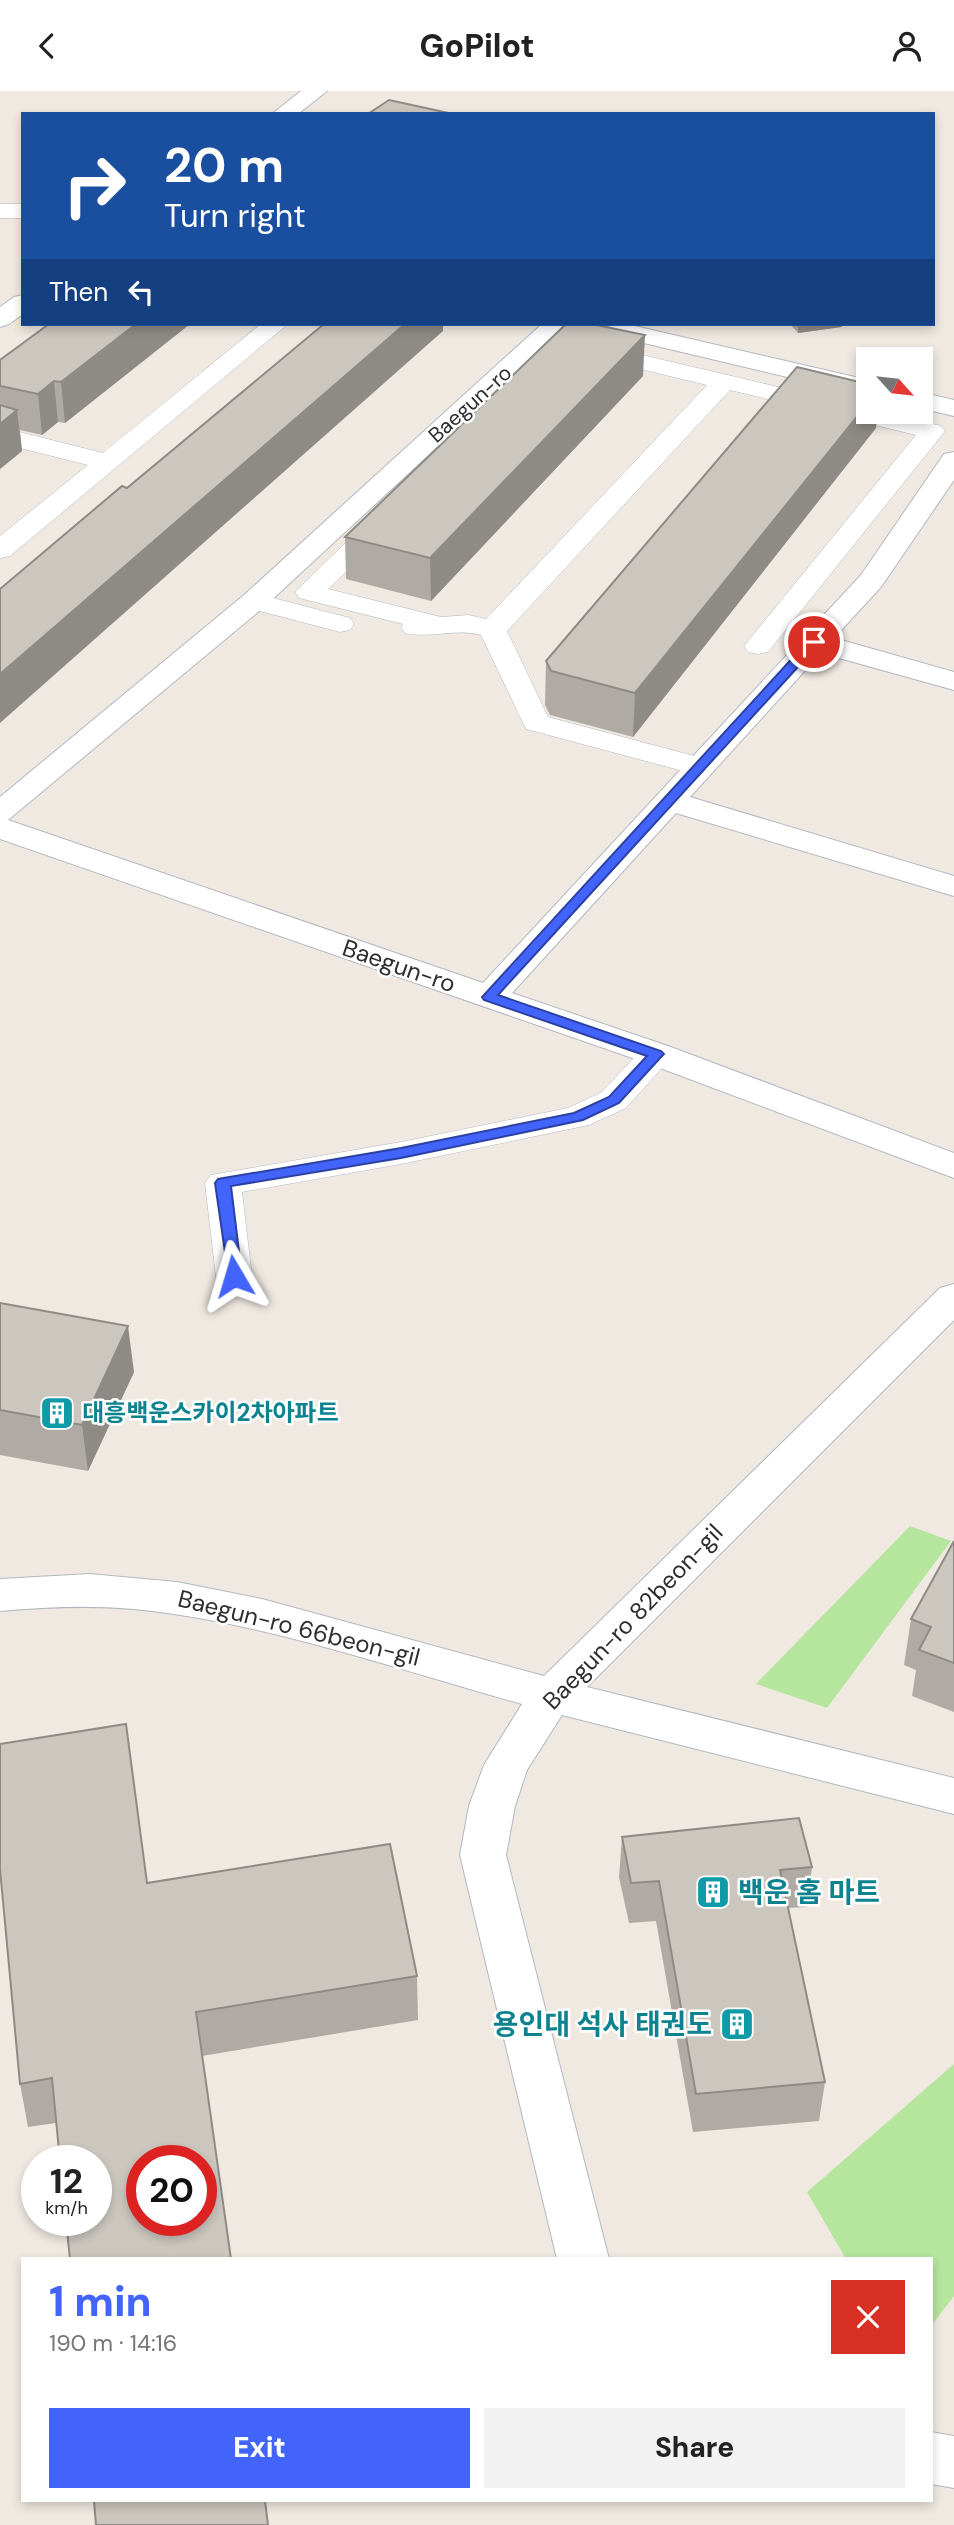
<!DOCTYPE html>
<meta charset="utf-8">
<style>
body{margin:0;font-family:"DM Sans","Noto Sans KR",sans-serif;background:#f2f2f2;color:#222;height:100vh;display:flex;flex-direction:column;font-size:26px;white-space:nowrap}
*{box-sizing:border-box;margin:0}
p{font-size:23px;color:#767676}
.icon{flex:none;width:38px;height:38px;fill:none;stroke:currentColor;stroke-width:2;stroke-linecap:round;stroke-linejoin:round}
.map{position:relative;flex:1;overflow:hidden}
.sheet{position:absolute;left:21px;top:2166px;width:912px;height:245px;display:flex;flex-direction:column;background:#fff;border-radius:0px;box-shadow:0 4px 10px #0003}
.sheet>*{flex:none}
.banner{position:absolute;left:21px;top:21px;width:914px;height:214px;border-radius:0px;box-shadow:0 4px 10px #0003;background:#1a4fa0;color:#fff;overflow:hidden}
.needle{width:46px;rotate:117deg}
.controls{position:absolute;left:856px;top:256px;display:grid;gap:14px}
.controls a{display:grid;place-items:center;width:77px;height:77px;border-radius:0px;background:#fff;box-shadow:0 4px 10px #0003;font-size:35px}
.speed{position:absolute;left:21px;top:2054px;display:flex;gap:14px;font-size:35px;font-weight:700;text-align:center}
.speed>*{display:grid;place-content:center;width:91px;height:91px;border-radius:50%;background:#fff;box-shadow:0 4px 10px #0003;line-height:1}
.speed small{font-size:18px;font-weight:400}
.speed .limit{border:10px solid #d22;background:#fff;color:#111}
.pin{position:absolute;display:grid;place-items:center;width:60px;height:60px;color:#fff;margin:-30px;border:4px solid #fff;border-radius:50%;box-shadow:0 2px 7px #0007}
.me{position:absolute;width:77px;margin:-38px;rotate:353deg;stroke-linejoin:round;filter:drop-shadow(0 0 5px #0008)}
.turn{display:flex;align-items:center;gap:24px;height:147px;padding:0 28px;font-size:32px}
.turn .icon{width:91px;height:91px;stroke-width:2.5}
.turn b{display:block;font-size:49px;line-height:60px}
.then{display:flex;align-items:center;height:66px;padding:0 28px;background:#0003;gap:14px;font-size:26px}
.round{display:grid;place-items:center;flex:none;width:74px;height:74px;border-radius:0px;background:#f2f2f2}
.headline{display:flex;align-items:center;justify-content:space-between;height:119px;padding:0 28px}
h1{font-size:42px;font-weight:800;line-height:52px;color:#4264fb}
.primary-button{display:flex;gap:14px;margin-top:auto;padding:14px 28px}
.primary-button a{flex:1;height:80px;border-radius:0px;background:#4264fb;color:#fff;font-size:28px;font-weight:800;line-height:80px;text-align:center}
.primary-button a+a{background:#f2f2f2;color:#222}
header{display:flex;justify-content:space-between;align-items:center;height:91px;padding:0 28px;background:#fff;font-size:32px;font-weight:800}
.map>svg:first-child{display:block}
.green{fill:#b6e59e}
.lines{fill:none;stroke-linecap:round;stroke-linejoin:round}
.service-casing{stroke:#b4b7c1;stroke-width:1}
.minor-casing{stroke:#b4b7c1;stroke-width:2}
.service{fill:#fff;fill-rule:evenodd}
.minor{fill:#fff;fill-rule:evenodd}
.wall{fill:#afaba4}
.shaded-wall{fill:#8e8b86}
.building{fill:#cbc7bf;stroke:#8e8b86;stroke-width:2;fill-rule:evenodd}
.route{fill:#4264fb;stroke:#2b41a3;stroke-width:2}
.labels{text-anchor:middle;stroke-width:5;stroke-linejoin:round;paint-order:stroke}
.far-street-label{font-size:21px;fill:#2e2e2e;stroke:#fff}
.street-label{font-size:24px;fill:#2e2e2e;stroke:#fff}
.culture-label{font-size:24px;font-weight:bold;fill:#0d838f;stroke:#fff;text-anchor:start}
.near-culture-label{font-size:28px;font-weight:bold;fill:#0d838f;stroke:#fff;text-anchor:start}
</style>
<header><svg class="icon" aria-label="back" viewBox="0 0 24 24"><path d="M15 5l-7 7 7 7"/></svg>GoPilot<svg class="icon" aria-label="person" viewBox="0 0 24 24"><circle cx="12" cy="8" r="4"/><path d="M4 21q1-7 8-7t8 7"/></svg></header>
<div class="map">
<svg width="954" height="2434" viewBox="0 0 954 2434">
<rect width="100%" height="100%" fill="#efe9e1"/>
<!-- green -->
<path class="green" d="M 910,1435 L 951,1450 L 827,1617 L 756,1593 Z
M 954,1973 L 954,2205 L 931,2235 L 931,2168 L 846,2168 L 807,2101 Z"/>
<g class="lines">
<!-- service casing -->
<g class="service-casing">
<path id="service" d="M 0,113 L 23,113 L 23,127 L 0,127 Z
M 261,233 L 288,233 L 10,465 L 0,467 L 0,445 L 88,374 L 0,352 L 0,336 L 103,362 Z
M 595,253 L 868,317 L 868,320 L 881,320 L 941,335 L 945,340 L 768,561 L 758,563 L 748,561 L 744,555 L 916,344 L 730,299 L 507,540 L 548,626 L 709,669 L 713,675 L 709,681 L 698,684 L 526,638 L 481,544 C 456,537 430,548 405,542 L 401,536 L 403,533 L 299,507 L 295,501 L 373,425 L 382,423 L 391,425 L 395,431 L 391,437 L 328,498 L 441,526 L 469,524 L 486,528 L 707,294 L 586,265 L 583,260 L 586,255 Z
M 254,502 L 350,527 L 354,533 L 350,539 L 340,541 L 244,516 L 240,510 L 244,504 Z
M 656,952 L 668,956 L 673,963 L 668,970 L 626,1017 L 589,1034 L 401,1073 L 242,1101 L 252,1186 L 247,1195 L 234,1198 L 221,1195 L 216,1186 L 205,1092 L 211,1084 L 401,1051 L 568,1017 L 602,1001 L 644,956 Z"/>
</g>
<!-- minor casing -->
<g class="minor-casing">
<path id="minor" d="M 301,0 L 327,0 L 298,23 L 272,23 Z
M 23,204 L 23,223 L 9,233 L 0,236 L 0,216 L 14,206 Z
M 542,233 L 570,233 L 264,516 L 8,729 L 483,892 L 861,484 L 944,363 L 954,361 L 954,389 L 881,496 L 834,547 L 954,581 L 954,599 L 821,562 L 690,706 L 954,785 L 954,805 L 676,722 L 512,902 L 668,955 L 954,1062 L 954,1087 L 644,971 L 0,748 L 0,706 L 244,504 Z
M 581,233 L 626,233 L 868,289 L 868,305 L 585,238 Z
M 920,301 L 954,309 L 954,325 L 920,317 Z
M 954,1193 L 954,1229 L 587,1596 L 954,1687 L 954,1723 L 562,1624 L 527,1679 L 515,1715 L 506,1764 L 609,2168 L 557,2168 L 460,1764 L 469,1715 L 484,1674 L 522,1613 C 399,1579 261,1530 133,1518 C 89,1514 45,1516 0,1520 L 0,1488 L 90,1483 L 177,1491 L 262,1508 L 544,1585 L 940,1197 Z
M 931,2341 L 954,2345 L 954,2397 L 931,2393 Z"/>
</g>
<!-- service -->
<use href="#service" class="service"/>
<!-- minor -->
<use href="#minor" class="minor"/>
</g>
<!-- wall -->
<path class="wall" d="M 190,233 L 65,332 L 58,331 L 42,344 L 20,339 L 22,360 L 0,378 L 0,269 Z
M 790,233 L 844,233 L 841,236 L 798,242 Z
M 643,285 L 431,510 L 346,488 L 345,446 Z
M 876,337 L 633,646 L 550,624 L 545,614 L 546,570 Z
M 0,1212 L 134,1281 L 88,1380 L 0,1364 Z
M 954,1450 L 954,1621 L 912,1605 L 916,1579 L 904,1574 L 911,1528 Z
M 622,1746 L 812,1776 L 807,1816 L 788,1817 L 825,1991 L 819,2030 L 693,2041 L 656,1830 L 629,1832 L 619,1786 Z
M 147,1792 L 417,1885 L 418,1929 L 202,1965 L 56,2032 L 28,2036 L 20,1993 Z"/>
<!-- shaded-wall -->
<path class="shaded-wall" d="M 136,233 L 190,233 L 65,332 L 61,291 Z
M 405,233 L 443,233 L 443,240 L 0,632 L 0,583 Z
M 798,233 L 844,233 L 841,236 L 798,242 Z
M 645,244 L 643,285 L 431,510 L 430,467 Z
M 54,290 L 58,331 L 42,344 L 38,303 Z
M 868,312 L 868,320 L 878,320 L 876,337 L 633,646 L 635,602 Z
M 17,319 L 22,360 L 0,378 L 0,333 Z
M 128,1235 L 134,1281 L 88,1380 L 82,1334 Z"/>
<!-- building -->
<path class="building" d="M 389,9 L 453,23 L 368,23 Z
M 49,233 L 136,233 L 61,291 L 54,290 L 38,303 L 0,295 L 0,269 Z
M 324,233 L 405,233 L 0,583 L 0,498 L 122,395 L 127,397 Z
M 566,233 L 592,233 L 645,244 L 430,467 L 345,446 Z
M 797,276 L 868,293 L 868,312 L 635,602 L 551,580 L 546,570 Z
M 0,314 L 17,319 L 0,333 Z
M 0,1212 L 128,1235 L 82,1334 L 0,1319 Z
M 954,1450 L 954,1572 L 919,1559 L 931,1536 L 911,1528 Z
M 126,1633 L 147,1792 L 390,1753 L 417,1885 L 196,1921 L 231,2168 L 70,2168 L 66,2130 L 96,2130 L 96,2070 L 60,2070 L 52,1987 L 20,1993 L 0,1778 L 0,1653 ZM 142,2070 L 201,2070 L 201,2130 L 142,2130 Z
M 799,1727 L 812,1776 L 780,1779 L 825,1991 L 696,2003 L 659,1790 L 631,1792 L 622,1746 Z
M 94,2410 L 265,2410 L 268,2434 L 96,2434 Z"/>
<!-- route -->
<path class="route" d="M 814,548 L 818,549 L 818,554 L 498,904 L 661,960 L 664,963 L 661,966 L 619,1012 L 583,1029 L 401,1067 L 231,1095 L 242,1185 L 234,1191 L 229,1189 L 215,1092 L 218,1088 L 401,1057 L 574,1022 L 609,1006 L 647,965 L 484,909 L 482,906 L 809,549 Z"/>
<!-- icons -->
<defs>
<g id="building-square" transform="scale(1.75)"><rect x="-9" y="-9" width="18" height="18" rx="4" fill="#0f9aa8" stroke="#fff"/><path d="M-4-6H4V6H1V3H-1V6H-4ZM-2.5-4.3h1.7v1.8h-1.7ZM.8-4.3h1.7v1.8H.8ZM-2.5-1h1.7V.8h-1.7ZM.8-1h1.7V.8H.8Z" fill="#fff"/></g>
</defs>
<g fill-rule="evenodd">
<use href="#building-square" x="57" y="1322"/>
<use href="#building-square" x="713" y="1801"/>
<use href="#building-square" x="737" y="1933"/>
</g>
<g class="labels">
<!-- far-street labels -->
<g class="far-street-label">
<text transform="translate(470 313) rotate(-42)" y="7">Baegun-ro</text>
</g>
<!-- street labels -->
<g class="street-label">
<text transform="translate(399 875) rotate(19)" y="8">Baegun-ro</text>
<text transform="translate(633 1526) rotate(-46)" y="8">Baegun-ro 82beon-gil</text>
<text transform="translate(299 1537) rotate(14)" y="8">Baegun-ro 66beon-gil</text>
</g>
<!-- culture labels -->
<g class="culture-label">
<text x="82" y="1330">대흥백운스카이2차아파트</text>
</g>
<!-- near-culture labels -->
<g class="near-culture-label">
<text x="738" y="1811">백운 홈 마트</text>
<text x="712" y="1943" text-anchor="end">용인대 석사 태권도</text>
</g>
</g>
</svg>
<div class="controls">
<a><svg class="needle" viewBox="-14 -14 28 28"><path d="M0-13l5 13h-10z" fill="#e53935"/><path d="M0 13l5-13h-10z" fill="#767676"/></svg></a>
</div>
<div class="speed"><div>12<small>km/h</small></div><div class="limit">20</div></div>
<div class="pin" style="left:814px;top:551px;background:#d93025"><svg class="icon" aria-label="arrive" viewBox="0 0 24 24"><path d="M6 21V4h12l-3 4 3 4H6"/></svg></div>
<svg class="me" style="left:234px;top:1185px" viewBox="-20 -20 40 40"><path d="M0-17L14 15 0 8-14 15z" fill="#4264fb" stroke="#fff" stroke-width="4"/></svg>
<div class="banner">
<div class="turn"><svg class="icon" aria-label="right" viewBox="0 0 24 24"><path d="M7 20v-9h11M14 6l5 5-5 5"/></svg><div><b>20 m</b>Turn right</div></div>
<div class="then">Then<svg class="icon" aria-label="left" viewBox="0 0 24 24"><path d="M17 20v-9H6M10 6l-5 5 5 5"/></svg></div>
</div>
<section class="sheet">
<div class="headline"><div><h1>1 min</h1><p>190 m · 14:16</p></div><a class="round" style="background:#d93025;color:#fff"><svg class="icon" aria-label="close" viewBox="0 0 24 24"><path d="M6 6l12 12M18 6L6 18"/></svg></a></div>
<div class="primary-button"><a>Exit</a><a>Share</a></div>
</section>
</div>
